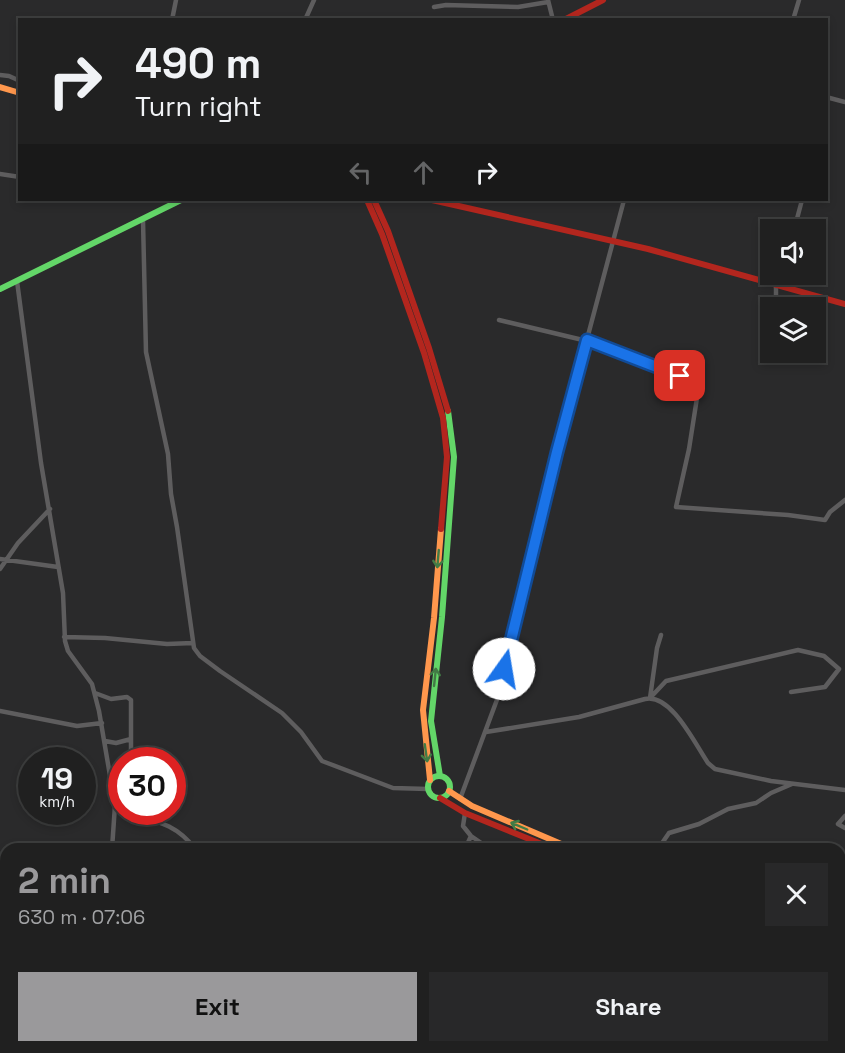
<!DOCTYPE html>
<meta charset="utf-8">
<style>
body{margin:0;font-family:"Space Grotesk",sans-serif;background:#282829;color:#f1f3f6;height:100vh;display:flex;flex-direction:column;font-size:22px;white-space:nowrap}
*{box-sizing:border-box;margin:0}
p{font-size:20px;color:#a2a3a5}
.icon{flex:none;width:33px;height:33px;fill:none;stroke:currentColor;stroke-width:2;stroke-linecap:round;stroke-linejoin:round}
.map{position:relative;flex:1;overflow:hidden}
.details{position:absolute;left:0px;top:843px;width:846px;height:210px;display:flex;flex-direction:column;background:#202020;border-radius:18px 18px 0 0;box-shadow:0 3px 9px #0003,0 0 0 2px #3d3e3e}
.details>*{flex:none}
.guide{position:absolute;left:18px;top:18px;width:810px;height:183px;border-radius:0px;box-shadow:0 3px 9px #0003,0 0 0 2px #3d3e3e;background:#202020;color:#f1f3f6;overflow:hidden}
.tools{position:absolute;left:760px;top:219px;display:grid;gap:12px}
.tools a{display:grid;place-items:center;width:66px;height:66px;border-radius:0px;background:#202020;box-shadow:0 3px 9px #0003,0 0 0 2px #3d3e3e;font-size:30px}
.speed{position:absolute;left:18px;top:747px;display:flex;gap:12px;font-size:30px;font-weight:700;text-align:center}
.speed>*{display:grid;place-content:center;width:78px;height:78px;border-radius:50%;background:#202020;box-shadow:0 3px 9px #0003,0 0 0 2px #3d3e3e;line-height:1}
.speed small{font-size:15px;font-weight:400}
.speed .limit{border:9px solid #d22;background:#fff;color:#111}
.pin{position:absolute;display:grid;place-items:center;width:51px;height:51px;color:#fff;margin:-26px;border-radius:12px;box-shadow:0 3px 9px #0006}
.me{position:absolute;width:66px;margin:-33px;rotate:13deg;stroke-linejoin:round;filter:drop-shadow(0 0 4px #0008)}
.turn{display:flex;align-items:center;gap:21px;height:126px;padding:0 18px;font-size:27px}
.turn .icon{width:78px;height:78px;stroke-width:2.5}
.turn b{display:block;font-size:42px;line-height:51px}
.lanes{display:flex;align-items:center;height:57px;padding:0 18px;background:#0003;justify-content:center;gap:30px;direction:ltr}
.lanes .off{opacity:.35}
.round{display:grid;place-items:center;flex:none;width:63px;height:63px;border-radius:0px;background:#282829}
.summary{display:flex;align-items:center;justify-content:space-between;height:102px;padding:0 18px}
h1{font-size:36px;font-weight:600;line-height:45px;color:#9a999b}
.button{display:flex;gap:12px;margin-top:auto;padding:12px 18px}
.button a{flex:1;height:69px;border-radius:0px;background:#9a999b;color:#111;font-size:24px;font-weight:600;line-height:69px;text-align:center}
.button a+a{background:#282829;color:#f1f3f6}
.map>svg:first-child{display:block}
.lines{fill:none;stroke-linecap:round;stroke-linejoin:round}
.street{stroke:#5e5d5e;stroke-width:4.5}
.fast{stroke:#63d668;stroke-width:6}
.slow{stroke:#ff974d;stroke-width:6}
.jam{stroke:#b3261e;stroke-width:6}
.oneway{stroke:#427b45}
.route-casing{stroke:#114b97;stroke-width:15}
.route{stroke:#1a73e8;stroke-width:10}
</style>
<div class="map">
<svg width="845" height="1053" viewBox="0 0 845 1053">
<rect width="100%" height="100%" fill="#2a2a2b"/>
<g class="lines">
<!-- street -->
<path class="street" d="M 548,0 L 553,20
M 434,7 L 446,5 L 518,7 L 548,2
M 172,20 L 176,0
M 305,20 L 314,0
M 793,20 L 799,0
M 0,75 L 9,76 L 20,81
M 826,97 L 845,102
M 0,174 L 20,177
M 143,220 L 146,352 L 168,454 L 171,494 L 177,527 L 194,648 L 200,656 L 220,671 L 282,713 L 301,732 L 322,761 L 393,788 L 428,789
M 794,230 L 802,200
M 17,281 L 41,463 L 63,593 L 65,641 L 68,651 L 92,684 L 99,711 L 115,805 L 112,849
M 776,284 L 776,308
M 781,286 L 782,274
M 499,320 L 587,341 L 699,385 L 689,449 L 676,507 L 788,515 L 825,520 L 830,512 L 845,500
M 764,343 L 771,329
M 0,559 L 58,567
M 0,569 L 18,543 L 50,509
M 661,635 L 657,648 L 650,698 L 666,681 L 798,650 L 824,656 L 839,669 L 825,687 L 791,692
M 64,637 L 105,638 L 167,644 L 193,643
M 95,693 L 111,699 L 127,697 L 131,700 L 131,760
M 0,711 L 77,726 L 102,723
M 486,732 L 579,717 L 645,699 C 671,693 695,744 708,763 L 715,769 L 771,781 L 845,790
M 105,741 L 116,743 L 131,739
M 460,799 L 498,697 L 557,452 L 624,200
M 115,805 L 122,794
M 123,812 C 153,821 175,822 195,849
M 465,813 L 463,826 L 471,836 L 490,849
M 845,816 L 838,824 L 845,828
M 465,849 L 471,836
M 658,849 L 669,833 L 699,824 L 728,809 L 756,803 L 771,793 L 792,784
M 840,902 L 845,897
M 840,1018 L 845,1017
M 133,1047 L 139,1053
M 825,1047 L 832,1053
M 97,1053 L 99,1047
M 167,1053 L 168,1047
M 233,1053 L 233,1047
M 395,1053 L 398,1047
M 498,1053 L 500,1047
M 598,1053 L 599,1047
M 690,1053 L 695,1047
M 702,1053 L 706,1047
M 771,1053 L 773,1047"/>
<!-- fast -->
<path class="fast" d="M 0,289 L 181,200
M 440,776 L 431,721 L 442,617 L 454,457 L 448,411
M428 787a11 11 0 1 1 22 0a11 11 0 1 1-22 0Z"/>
<!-- slow -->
<path class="slow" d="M 0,87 L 20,93
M 430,780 L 423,710 L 434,618 L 441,529
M 449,791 L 472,806 L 573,849
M 840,955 L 845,957"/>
<!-- jam -->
<path class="jam" d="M 564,20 L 603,0
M 367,200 L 382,234 L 424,353 L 443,418 L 447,457 L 441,529
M 374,200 L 388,231 L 429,348 L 448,411
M 432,200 L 648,249 L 845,304
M 440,798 L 465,813 L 554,849
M 840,963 L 845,965"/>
</g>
<!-- one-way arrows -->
<defs><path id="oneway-shaft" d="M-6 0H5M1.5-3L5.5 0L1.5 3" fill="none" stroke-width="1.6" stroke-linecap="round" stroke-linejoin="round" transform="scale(1.5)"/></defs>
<g class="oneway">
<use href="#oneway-shaft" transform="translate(438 559) rotate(95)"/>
<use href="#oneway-shaft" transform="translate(435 677) rotate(-84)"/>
<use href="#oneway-shaft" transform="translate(426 753) rotate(82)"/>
<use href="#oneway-shaft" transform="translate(519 826) rotate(-157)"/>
</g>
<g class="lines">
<!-- route casing -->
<g class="route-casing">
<path id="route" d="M 504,669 L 557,452 L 587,340 L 680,376"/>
</g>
<!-- route -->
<use href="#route" class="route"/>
</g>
</svg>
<div class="tools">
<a><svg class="icon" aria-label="sound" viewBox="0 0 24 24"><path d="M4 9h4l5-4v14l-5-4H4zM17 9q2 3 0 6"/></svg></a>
<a><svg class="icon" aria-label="layers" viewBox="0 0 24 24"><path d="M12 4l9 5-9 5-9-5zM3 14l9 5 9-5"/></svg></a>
</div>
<div class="speed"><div>19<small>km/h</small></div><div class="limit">30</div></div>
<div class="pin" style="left:680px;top:376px;background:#d93025"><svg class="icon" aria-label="arrive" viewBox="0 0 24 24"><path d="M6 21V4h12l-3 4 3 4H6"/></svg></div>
<svg class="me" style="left:504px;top:669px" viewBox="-20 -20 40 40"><circle r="19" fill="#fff"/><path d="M0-13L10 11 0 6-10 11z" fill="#1a73e8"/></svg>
<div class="guide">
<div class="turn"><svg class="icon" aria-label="right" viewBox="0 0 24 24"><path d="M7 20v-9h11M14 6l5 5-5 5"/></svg><div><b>490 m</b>Turn right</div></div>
<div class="lanes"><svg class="icon off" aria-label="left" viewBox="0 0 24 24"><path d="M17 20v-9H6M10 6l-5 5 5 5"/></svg><svg class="icon off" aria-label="ahead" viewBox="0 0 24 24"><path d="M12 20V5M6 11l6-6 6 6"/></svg><svg class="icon" aria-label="right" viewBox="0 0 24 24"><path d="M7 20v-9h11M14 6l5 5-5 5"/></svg></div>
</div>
<section class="details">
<div class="summary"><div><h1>2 min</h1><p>630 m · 07:06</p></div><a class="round"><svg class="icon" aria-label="close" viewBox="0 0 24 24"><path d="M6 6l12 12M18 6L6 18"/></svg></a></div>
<div class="button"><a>Exit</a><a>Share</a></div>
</section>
</div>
